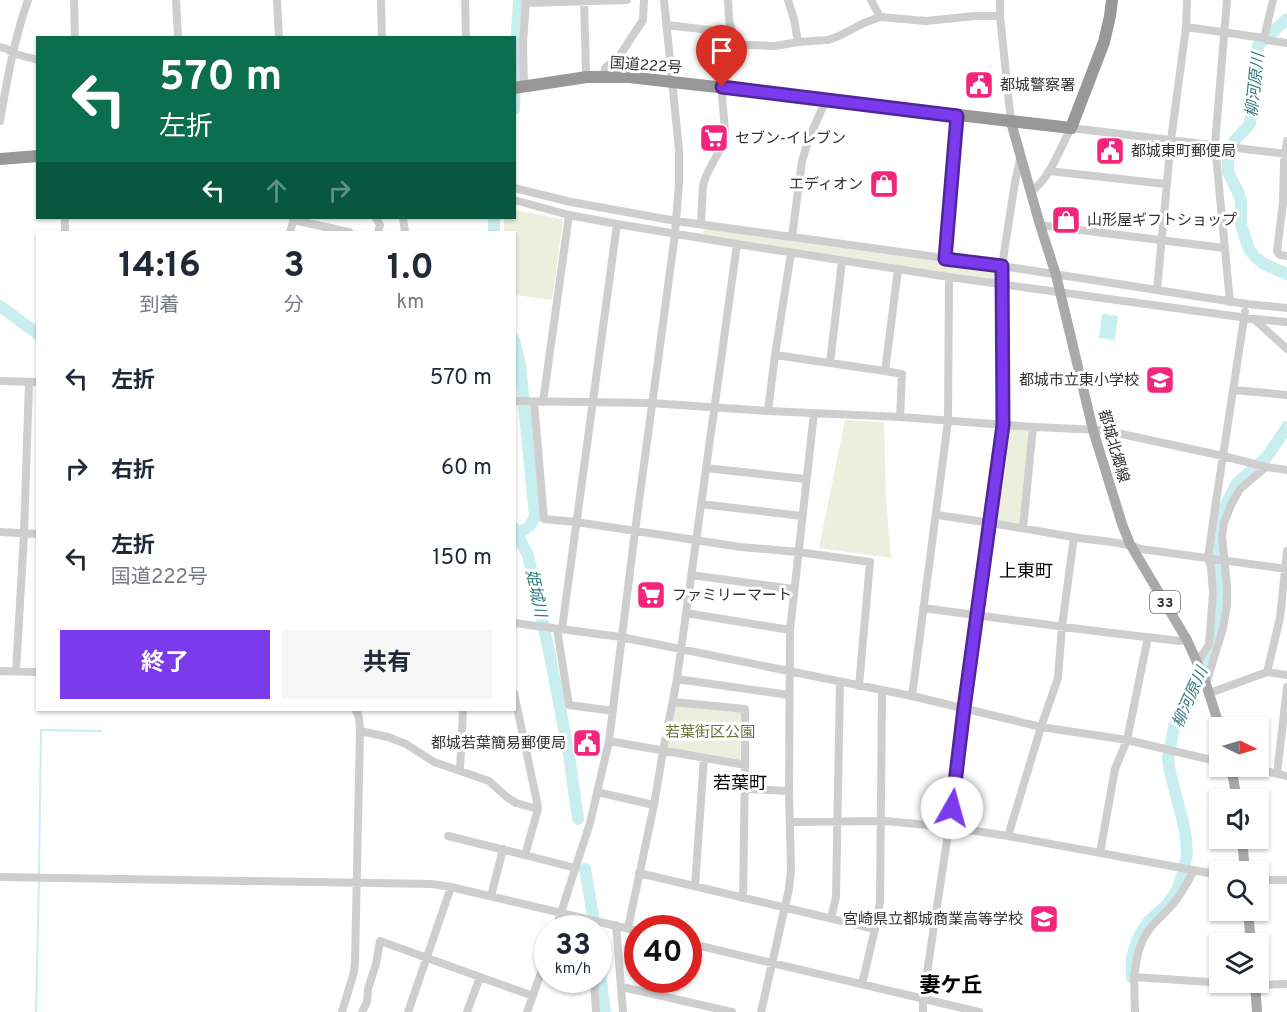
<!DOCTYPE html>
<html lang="ja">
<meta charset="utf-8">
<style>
body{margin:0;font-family:Overpass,"Noto Sans JP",sans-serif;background:#f6f6f7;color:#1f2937;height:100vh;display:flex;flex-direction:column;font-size:22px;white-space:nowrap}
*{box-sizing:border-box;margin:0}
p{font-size:20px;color:#747a83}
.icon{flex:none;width:33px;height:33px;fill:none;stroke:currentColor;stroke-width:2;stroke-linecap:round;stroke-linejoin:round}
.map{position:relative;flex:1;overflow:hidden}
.panel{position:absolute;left:36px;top:231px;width:480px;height:480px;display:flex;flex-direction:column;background:#fff;border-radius:0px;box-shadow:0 2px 4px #0004}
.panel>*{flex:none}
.banner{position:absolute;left:36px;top:36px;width:480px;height:183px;border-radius:0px;box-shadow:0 2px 4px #0004;background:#0b6e4f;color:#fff;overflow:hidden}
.needle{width:39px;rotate:95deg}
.controls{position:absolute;left:1209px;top:717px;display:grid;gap:12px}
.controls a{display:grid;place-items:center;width:60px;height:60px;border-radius:0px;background:#fff;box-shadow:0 2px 4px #0004;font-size:30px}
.speed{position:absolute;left:534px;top:915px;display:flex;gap:12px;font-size:30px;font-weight:700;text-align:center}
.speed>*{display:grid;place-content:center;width:78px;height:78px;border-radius:50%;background:#fff;box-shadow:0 2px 4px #0004;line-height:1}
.speed small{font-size:15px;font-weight:400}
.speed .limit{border:9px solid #d22;background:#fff;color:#111}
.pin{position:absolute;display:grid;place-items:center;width:51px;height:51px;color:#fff;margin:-62px -26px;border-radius:50% 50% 50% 0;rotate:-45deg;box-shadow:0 0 6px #0007}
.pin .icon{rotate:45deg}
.me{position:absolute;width:66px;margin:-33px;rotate:7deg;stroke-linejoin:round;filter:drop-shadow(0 0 4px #0008)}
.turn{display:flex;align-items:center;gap:21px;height:126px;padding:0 24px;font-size:27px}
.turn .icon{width:78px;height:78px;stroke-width:2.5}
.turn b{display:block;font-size:42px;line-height:51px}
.lanes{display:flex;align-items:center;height:57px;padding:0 24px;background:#0003;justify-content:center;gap:30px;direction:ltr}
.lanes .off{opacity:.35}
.eta{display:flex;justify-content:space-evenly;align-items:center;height:102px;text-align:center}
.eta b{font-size:36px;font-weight:700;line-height:42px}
.cta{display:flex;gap:12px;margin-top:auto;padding:12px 24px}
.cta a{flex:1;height:69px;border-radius:0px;background:#7c3aed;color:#fff;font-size:24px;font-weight:700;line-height:69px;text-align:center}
.cta a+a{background:#f6f6f7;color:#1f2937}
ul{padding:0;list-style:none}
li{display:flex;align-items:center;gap:18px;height:90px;padding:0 24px}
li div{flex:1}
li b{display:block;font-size:22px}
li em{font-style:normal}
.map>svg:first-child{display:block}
.green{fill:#edefde}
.water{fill:#c9eef0}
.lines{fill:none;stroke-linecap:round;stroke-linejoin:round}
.stream{stroke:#c9eef0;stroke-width:2}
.river{stroke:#c9eef0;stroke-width:12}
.minor{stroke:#cecece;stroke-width:8}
.major{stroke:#a9a9a9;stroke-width:10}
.highway{stroke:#989898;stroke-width:12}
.route-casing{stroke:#51269a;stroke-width:15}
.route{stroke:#7c3aed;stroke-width:10}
.labels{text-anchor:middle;stroke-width:6;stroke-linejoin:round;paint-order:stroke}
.shield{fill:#fff;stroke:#6f6f6f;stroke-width:1.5}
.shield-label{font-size:14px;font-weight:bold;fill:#313131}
.street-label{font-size:15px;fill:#313131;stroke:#fff}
.poi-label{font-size:15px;fill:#313131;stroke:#fff;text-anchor:start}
.park-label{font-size:15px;fill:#677139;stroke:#fff}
.water-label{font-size:16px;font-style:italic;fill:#2f7c7f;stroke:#fff}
.quarter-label{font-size:18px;fill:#000;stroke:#fff}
.district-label{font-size:21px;font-weight:bold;fill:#000;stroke:#fff}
</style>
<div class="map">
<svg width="1287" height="1012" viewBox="0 0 1287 1012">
<rect width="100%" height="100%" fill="#fff"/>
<!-- green -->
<path class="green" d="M 515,210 L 563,219 L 552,300 L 515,295 L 514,232 L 504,232 L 504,218 L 514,218 Z
M 704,228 L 996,270 L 995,280 L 703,235 Z
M 845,420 L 884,422 L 886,497 L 891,558 L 819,548 Z
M 1009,428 L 1029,429 L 1020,523 L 1019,524 L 996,521 L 995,519 L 1007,429 Z
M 676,705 L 741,711 L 740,761 L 668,748 Z"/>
<!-- water -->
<path class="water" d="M 1102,314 L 1118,316 L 1115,340 L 1099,338 Z"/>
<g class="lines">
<!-- stream -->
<path class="stream" d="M 39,874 L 41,730 L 101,731
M 36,1012 L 39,880"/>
<!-- river -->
<path class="river" d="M 1287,19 L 1258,45 L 1250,124 L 1235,140 L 1228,159 L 1228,172 L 1239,194 L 1241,202 L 1241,225 L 1249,249 L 1255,257 L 1264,264 L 1287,274
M 514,109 L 517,32 L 519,0
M 494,232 L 494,218
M 0,306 L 38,334
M 514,340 L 520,364 L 535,517 L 529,527 L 517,533
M 514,528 L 528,555 L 550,656 L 569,755 L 578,819
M 585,869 L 595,928
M 598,957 L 605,1012
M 1132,978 L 1132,957 L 1138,938 L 1148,922 L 1168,904 L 1177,890 L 1184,870 L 1187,854 L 1186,838 L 1183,822 L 1170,772 L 1168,759 L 1174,727 L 1182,709 L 1194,692 L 1211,657 L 1217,635 L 1223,594 L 1218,559 L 1217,536 L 1221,514 L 1237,483 L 1266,458 L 1287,427"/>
<!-- minor -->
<path class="minor" d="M 74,0 L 75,38
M 176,0 L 178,38
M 277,0 L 279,38
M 381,0 L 382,38
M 465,0 L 466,38
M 584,0 L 586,71 L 587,77
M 728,0 L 729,20 L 736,45
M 788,0 L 794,19 L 798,42
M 871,0 L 880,17
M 1000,0 L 1000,16 L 1011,122
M 1227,0 L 1215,145 L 1230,302
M 526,3 L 627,0
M 666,25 L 710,30 L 716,34 L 723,44
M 1186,27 L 1264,38 L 1267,40 L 1287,43
M 1264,38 L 1273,0
M 0,47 L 7,49 L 12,53 L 38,60
M 604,77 L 605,68 L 620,55 L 643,20 L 644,0
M 524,86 L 523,43 L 526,0
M 0,121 C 7,80 14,40 28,0
M 1287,141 L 1284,162 L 1283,202 L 1277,251 L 1280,255 L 1287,256
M 1049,171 L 1166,184
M 514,188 L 571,202 L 676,221 L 1002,266 L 1247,304 L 1287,308
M 1032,191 C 1051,176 1059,150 1071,128 L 1287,154
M 514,200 L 569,215 L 617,224 L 737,244 L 949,277 L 1255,319 L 1287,322
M 376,218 L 380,225 L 378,232
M 403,218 L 405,232
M 293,220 L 349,232
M 701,224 L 703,185 L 706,176 L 720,149 L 725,130 L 722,96 L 725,49 L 723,44 L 775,46 L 798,42 L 828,40 L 839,36 L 864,23 L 880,17 L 926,21 L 975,16 L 1000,16
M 1040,225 L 1224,248
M 65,232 L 65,218
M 290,232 L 294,218
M 792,237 L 802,161 L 809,138 L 826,100
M 945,259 L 957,116
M 898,270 L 885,371 L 902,374 L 900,417
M 1157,290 L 1171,140 L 1186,27 L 1187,0
M 1255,320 L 1287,349
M 775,355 L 885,371
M 830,363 L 842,261
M 0,381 L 38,382
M 1234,390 L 1287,395
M 514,401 L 651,403 L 768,411 L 900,417 L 1033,427 L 1103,430 L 1223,456 L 1266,467 L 1287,470
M 534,402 L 544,519 L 576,522 L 741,547 L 798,552 L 870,562 L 859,686
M 543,402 L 569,215
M 768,411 L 775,355 L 791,253
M 706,468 L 806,479
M 701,504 L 802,516
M 936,515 C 982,521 1027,529 1073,537 C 1096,541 1120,541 1141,549 L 1287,569
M 1023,528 L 1033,427
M 0,532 L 38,534
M 691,575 L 793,589
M 923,608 L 1095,631 L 1180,641 L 1187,640
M 686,613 L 790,630
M 514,623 L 621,637 L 912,696 L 1041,727 L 1127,740 L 1220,762
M 557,629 L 569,705 L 613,711
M 562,629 L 617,224
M 1197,662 L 1209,645 L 1213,593 L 1211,567 L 1208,558 L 1215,508 L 1245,312
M 0,671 L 38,672
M 16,672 L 24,534 L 29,382
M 1267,672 L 1280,618 L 1287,551
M 677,679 L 789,695
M 1206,684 L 1223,628 L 1227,605 L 1227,586 L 1222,536 L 1224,523 L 1231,505 L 1240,489 L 1266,467
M 514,693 L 537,802 L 538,809 L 525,855 L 575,868
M 1210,693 L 1267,672 L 1287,675
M 912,696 L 948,421 L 949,277
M 673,702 L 745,709 L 745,765
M 360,731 L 388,737 L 406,744 L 434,762 L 489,781 L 508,798 L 516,803 L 538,809
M 462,739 L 524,741
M 609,741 L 745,765 L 743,898
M 1242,766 L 1287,776
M 460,770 L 463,710
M 1277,774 L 1287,687
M 745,789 L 789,791
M 597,792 L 654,805
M 790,822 L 885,821 L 949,827 L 1008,836 L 1220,875
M 448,836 L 525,855
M 1008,836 L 1041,727 L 1058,678 L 1062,626 L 1074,537
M 1100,853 L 1115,769 L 1127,740 L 1148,637
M 1194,870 C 1188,882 1182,893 1174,903 C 1163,916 1150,924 1143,940 C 1137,951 1136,964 1134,977 L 1255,985 L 1287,984
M 639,873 L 875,929
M 0,877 L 432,884 L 451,887 L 638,931
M 1258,880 L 1287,880
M 695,886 L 704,758
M 491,896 L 503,849
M 831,918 L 836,897 L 840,682
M 616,925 L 623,1012
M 556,928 L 590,823 L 609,741 L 635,531 L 675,234 L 679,183 L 679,150 L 664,0
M 628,928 L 654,805 L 663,751 L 677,679 L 737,244
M 688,943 L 979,1012
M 1134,977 L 1135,1012
M 594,980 L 596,1012
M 862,984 L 875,929 L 880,902 L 882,691
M 622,987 L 732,1012
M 342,1012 L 354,972 L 355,962 L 360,731 L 359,718 L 356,710
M 362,1012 L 367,1002 L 368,989 L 376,964 L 380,941 L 533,996
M 408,1012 L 451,887
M 467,1012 L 480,977
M 527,1012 L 548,953
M 761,1012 L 789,889 L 791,869 L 789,791 L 790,630 L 814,413
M 923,1012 L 923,999 L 949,827 L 964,708 L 1003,425 L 1002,266 L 1015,182 L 1020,159"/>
<!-- major -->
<path class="major" d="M 1011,122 L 1040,225 L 1056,275 L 1093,430 L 1122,524 L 1130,544 L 1187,640 L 1204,678 L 1220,728
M 1231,766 L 1237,800
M 1242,838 L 1245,872
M 1248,910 L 1251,944
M 1255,982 L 1257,1012"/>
<!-- highway -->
<path class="highway" d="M 514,88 L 587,77 L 629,77 L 1071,128 L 1104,42 L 1110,16 L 1112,0
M 0,159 L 38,156"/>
</g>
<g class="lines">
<!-- route casing -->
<g class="route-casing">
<path id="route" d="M 722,87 L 957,116 L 945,259 L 1002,266 L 1003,425 L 964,708 L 952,808"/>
</g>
<!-- route -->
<use href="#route" class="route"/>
</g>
<!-- icons -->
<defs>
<g id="civic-square" transform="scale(1.5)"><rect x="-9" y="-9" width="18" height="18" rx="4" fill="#f4267c" stroke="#fff"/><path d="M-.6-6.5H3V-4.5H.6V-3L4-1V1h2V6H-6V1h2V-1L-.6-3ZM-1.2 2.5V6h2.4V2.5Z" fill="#fff"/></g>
<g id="supermarket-square" transform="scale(1.5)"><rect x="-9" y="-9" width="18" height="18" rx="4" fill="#f4267c" stroke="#fff"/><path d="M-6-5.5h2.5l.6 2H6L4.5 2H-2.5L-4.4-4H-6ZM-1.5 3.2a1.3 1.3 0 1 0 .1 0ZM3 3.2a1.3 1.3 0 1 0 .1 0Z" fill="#fff"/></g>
<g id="shop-square" transform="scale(1.5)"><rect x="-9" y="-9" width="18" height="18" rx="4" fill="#f4267c" stroke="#fff"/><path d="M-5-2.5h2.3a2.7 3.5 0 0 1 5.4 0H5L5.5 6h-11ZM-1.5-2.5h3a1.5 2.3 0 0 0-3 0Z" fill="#fff"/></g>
<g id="school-square" transform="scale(1.5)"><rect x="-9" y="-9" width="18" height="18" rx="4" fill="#f4267c" stroke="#fff"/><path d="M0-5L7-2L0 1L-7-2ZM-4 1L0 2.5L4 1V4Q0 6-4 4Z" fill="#fff"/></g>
</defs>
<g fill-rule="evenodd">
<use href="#civic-square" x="979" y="85"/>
<use href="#supermarket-square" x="714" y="138"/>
<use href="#civic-square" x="1110" y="151"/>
<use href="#shop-square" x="884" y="184"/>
<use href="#shop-square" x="1066" y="220"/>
<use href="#school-square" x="1160" y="380"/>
<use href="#supermarket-square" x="651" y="595"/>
<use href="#civic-square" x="587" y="743"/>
<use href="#school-square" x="1044" y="919"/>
</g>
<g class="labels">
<!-- shield labels -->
<rect class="shield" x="1150" y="591" width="30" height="22" rx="4.5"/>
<g class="shield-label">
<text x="1165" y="607">33</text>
</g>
<!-- street labels -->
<g class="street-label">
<text transform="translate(646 65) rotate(4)" y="5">国道222号</text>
<text transform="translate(1114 446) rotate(74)" y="5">都城北郷線</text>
</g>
<!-- poi labels -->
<g class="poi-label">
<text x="1000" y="90">都城警察署</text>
<text x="735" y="143">セブン-イレブン</text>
<text x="1131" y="156">都城東町郵便局</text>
<text x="863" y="189" text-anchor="end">エディオン</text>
<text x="1087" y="225">山形屋ギフトショップ</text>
<text x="1139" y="385" text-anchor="end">都城市立東小学校</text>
<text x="672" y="600">ファミリーマート</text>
<text x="566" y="748" text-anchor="end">都城若葉簡易郵便局</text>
<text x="1023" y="924" text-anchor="end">宮崎県立都城商業高等学校</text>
</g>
<!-- park labels -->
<g class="park-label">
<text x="710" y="737">若葉街区公園</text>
</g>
<!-- water labels -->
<g class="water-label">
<text transform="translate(1254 85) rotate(-84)" y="6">柳河原川</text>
<text transform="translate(537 593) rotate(78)" y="6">姫城川</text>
<text transform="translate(1189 697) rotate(-66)" y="6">柳河原川</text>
</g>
<!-- quarter labels -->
<g class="quarter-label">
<text x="1026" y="577">上東町</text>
<text x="740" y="789">若葉町</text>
</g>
<!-- district labels -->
<g class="district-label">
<text x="951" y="992">妻ケ丘</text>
</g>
</g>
</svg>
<div class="controls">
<a><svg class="needle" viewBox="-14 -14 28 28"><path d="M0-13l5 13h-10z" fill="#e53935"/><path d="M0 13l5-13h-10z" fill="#747a83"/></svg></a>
<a><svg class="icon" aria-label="sound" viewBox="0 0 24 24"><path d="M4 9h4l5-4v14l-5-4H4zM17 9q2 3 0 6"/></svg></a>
<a><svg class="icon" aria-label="search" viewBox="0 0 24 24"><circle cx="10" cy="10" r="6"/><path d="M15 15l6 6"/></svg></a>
<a><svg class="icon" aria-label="layers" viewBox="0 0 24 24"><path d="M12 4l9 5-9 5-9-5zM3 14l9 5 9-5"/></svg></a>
</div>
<div class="speed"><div>33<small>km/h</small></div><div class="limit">40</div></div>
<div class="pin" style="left:722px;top:87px;background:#d93025"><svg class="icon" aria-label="arrive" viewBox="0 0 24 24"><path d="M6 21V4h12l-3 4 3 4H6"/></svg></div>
<svg class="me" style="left:952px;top:808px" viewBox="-20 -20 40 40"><circle r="19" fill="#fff"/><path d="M0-13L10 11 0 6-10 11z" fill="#7c3aed"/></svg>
<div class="banner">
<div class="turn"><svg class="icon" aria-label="left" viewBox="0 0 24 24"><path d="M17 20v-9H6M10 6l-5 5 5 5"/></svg><div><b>570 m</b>左折</div></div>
<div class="lanes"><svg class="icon" aria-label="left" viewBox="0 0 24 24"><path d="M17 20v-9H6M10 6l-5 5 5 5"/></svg><svg class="icon off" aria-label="ahead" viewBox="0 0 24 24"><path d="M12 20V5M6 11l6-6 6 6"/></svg><svg class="icon off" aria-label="right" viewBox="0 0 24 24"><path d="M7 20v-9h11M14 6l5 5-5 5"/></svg></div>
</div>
<section class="panel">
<div class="eta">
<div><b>14:16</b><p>到着</p></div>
<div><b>3</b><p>分</p></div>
<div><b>1.0</b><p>km</p></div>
</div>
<ul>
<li><svg class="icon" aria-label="left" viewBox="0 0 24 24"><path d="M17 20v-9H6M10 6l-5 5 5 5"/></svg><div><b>左折</b></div><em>570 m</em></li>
<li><svg class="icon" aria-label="right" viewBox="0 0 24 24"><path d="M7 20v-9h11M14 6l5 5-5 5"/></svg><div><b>右折</b></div><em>60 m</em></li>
<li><svg class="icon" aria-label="left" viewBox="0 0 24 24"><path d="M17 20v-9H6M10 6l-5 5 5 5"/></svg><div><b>左折</b><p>国道222号</p></div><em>150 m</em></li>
</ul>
<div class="cta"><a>終了</a><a>共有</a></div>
</section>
</div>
